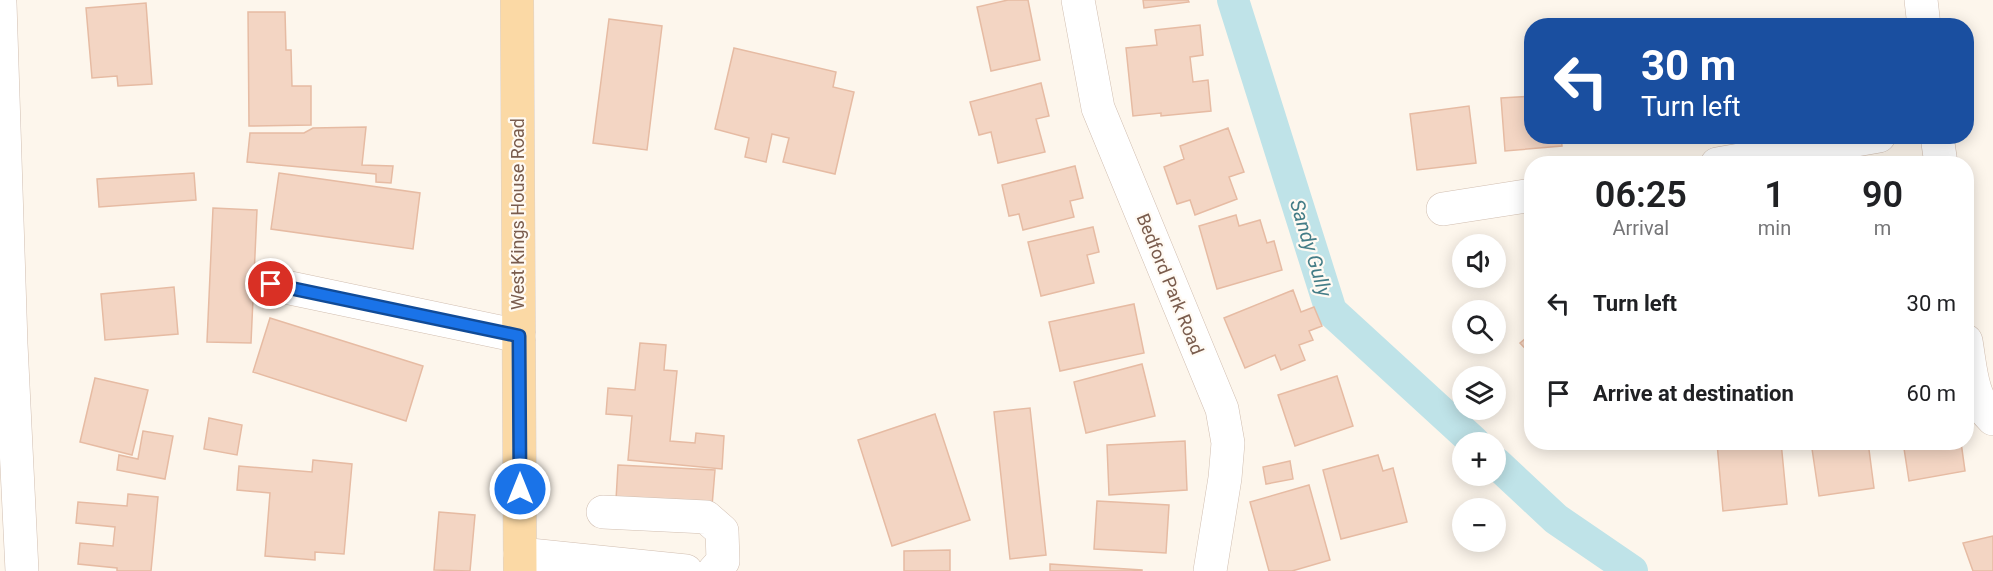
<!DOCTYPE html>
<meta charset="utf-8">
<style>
body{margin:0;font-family:Roboto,sans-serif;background:#f2f2f2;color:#202124;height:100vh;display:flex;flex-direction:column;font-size:22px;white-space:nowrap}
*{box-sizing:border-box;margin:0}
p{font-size:20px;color:#757577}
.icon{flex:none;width:33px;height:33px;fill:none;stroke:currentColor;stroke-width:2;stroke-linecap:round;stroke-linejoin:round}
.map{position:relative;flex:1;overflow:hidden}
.details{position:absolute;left:1524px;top:156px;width:450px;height:294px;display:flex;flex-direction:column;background:#fff;border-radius:24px;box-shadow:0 3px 15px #0003}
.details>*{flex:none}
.top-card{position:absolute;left:1524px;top:18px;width:450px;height:126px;border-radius:24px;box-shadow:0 3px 15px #0003;background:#1a4fa0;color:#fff;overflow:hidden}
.fabs{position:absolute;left:1452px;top:234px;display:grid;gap:12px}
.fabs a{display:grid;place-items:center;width:54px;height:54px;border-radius:50%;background:#fff;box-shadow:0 3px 15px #0003;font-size:30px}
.pin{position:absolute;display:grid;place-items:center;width:51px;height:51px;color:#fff;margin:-26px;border:3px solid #fff;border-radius:50%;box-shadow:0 2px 6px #0007}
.me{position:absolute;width:66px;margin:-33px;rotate:0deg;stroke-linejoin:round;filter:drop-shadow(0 0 4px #0008)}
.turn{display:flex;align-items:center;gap:21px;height:126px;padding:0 18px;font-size:27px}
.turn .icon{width:78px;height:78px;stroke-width:2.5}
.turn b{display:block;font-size:42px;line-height:51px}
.eta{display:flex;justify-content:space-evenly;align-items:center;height:102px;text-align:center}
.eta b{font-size:36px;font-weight:600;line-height:42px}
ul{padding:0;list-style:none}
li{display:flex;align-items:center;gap:18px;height:90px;padding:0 18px}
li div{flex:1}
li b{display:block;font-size:22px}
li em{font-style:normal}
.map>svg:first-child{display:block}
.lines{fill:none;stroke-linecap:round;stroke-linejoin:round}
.canal{stroke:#bfe3e8;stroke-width:32}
.building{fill:#f3d5c3;stroke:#e6bba3;stroke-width:1.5}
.minor-casing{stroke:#d1beb0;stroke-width:34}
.major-casing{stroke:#dad1cd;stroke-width:34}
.minor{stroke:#fff;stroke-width:33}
.major{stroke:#fbd9a5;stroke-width:33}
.route-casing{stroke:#114b97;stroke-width:15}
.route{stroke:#1a73e8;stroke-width:10}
.labels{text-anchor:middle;stroke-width:4.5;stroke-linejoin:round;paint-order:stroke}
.street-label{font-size:18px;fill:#7a5c4d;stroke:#fffaf3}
.water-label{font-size:20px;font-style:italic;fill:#437c86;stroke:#fffaf3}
</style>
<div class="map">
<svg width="1993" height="571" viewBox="0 0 1993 571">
<rect width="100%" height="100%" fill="#fdf6ec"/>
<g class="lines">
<!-- canal -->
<path class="canal" d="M 1233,0 L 1331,311 L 1474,442
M 1496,463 L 1556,519 L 1632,571"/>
</g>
<!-- building -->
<path class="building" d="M 1008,0 L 1028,0 L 1040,60 L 991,71 L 977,7 Z
M 1143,0 L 1188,0 L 1189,2 L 1144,8 Z
M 146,3 L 152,84 L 118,86 L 117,76 L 92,78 L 86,8 Z
M 248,12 L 285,12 L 286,50 L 291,50 L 292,86 L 311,86 L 311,125 L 249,126 Z
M 609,19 L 662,26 L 647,150 L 593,143 Z
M 1200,25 L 1203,55 L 1190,57 L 1193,82 L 1208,80 L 1211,111 L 1161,116 L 1161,113 L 1133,116 L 1126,48 L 1157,45 L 1155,30 Z
M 734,48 L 836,72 L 833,87 L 854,92 L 835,174 L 783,162 L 789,138 L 772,134 L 766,162 L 745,157 L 749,138 L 715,129 Z
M 1041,83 L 1049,116 L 1036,119 L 1045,152 L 998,163 L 991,132 L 979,135 L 970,102 Z
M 1532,96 L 1532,136 L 1561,136 L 1562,146 L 1505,151 L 1501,98 Z
M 1469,106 L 1476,163 L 1417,170 L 1410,114 Z
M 366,127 L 362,165 L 393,166 L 391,183 L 376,182 L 376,174 L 247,162 L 250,133 L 304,133 L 313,128 Z
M 1228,128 L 1244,172 L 1229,177 L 1237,199 L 1195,215 L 1190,200 L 1177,204 L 1164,167 L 1184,159 L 1180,146 Z
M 1582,136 L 1630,136 L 1583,143 Z
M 1075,166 L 1083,198 L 1070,201 L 1074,217 L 1023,230 L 1019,214 L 1009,216 L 1002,185 Z
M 194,173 L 196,200 L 99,207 L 97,179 Z
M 279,173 L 420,193 L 413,249 L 271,229 Z
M 213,208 L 257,210 L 251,343 L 207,342 Z
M 1236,215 L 1239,226 L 1260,220 L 1267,243 L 1274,241 L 1282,270 L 1217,289 L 1199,226 Z
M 1093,227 L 1099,252 L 1087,255 L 1094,283 L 1041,296 L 1028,242 Z
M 174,287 L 178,334 L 105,340 L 101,294 Z
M 1293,290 L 1301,312 L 1314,307 L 1322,326 L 1309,331 L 1313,340 L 1299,345 L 1305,360 L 1281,370 L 1275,355 L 1245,368 L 1224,318 Z
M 1134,304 L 1144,353 L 1060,371 L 1049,322 Z
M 270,318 L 423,366 L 406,421 L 253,372 Z
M 1532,333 L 1532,356 L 1520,343 Z
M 640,343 L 666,345 L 664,370 L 677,371 L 670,441 L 695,443 L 696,433 L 724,436 L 722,469 L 628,460 L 632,416 L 606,414 L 608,388 L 635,390 Z
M 1142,364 L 1155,416 L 1086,433 L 1074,382 Z
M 1337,376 L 1353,426 L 1295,446 L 1278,395 Z
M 95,378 L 148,390 L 132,455 L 80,442 Z
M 1030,408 L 1046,555 L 1010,559 L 994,412 Z
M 935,414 L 970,520 L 892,546 L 858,440 Z
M 209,418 L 242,425 L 237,455 L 204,449 Z
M 143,431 L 173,436 L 165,479 L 117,470 L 119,455 L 138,459 Z
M 1185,441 L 1187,490 L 1109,495 L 1107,445 Z
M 1781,442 L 1787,504 L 1723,511 L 1717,443 Z
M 1811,442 L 1868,442 L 1874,488 L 1819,496 Z
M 1903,442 L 1961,442 L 1965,471 L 1909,481 Z
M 1378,455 L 1383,471 L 1393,468 L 1407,522 L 1341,539 L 1323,470 Z
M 313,460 L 352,464 L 344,554 L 315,552 L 315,560 L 265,556 L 270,493 L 237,490 L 239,466 L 312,472 Z
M 1290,461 L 1293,479 L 1266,484 L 1263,467 Z
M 618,465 L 715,470 L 712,506 L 616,500 Z
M 1309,485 L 1330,560 L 1292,571 L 1269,571 L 1250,502 Z
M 128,494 L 158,497 L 151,571 L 117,571 L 117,568 L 78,564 L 80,543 L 113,546 L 115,527 L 76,523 L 78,502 L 127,506 Z
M 1097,501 L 1169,505 L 1166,553 L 1094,549 Z
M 439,512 L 475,515 L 470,571 L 434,570 Z
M 1993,536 L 1993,571 L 1973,571 L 1963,543 Z
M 950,550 L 950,571 L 904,571 L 904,551 Z
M 1050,564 L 1142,570 L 1142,571 L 1050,571 Z"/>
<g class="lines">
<!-- minor casing -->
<g class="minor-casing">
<path id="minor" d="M 1078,0 L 1098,108 L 1222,409 L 1228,443 L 1225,478 L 1210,571
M 1921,0 L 1924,26
M 0,3 L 11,344 L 22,571
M 1937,136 L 1941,164
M 1717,164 L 1879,136
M 1443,209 L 1532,195
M 271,284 L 519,336
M 1966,341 C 1971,370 1971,398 1993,419
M 603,512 L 706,517 L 722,531 L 723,561 L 714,571
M 520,554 L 686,571"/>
</g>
<!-- major casing -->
<g class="major-casing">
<path id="major" d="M 517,0 L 520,571"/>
</g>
<!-- minor -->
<use href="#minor" class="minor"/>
<!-- major -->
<use href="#major" class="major"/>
</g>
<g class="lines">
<!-- route casing -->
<g class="route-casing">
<path id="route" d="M 271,284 L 519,336 L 520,489"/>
</g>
<!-- route -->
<use href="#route" class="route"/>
</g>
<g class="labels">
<!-- street labels -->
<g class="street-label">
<text transform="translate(518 214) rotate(-90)" y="6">West Kings House Road</text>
<text transform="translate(1170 284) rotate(68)" y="6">Bedford Park Road</text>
</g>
<!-- water labels -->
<g class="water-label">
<text transform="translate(1311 248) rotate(73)" y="7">Sandy Gully</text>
</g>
</g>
</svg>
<div class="fabs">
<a><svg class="icon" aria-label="sound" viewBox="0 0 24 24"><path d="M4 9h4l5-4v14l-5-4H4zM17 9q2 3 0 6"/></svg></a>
<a><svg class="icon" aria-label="search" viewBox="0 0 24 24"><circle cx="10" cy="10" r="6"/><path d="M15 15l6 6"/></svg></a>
<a><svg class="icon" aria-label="layers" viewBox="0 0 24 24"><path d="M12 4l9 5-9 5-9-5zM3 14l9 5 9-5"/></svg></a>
<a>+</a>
<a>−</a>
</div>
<div class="pin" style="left:271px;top:284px;background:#d93025"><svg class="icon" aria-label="arrive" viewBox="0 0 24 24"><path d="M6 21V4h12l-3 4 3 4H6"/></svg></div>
<svg class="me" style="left:520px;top:489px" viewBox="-20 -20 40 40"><circle r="17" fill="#1a73e8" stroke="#fff" stroke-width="3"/><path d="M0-11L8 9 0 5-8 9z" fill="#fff"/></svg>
<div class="top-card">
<div class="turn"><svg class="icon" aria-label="left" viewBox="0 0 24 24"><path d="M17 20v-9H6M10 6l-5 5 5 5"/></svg><div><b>30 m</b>Turn left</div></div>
</div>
<section class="details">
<div class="eta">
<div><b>06:25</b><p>Arrival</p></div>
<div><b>1</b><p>min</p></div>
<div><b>90</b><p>m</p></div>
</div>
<ul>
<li><svg class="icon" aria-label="left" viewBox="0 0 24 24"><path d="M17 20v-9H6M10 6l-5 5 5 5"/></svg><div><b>Turn left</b></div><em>30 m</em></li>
<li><svg class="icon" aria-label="arrive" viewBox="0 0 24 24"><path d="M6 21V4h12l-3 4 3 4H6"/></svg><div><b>Arrive at destination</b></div><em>60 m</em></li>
</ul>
</section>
</div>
